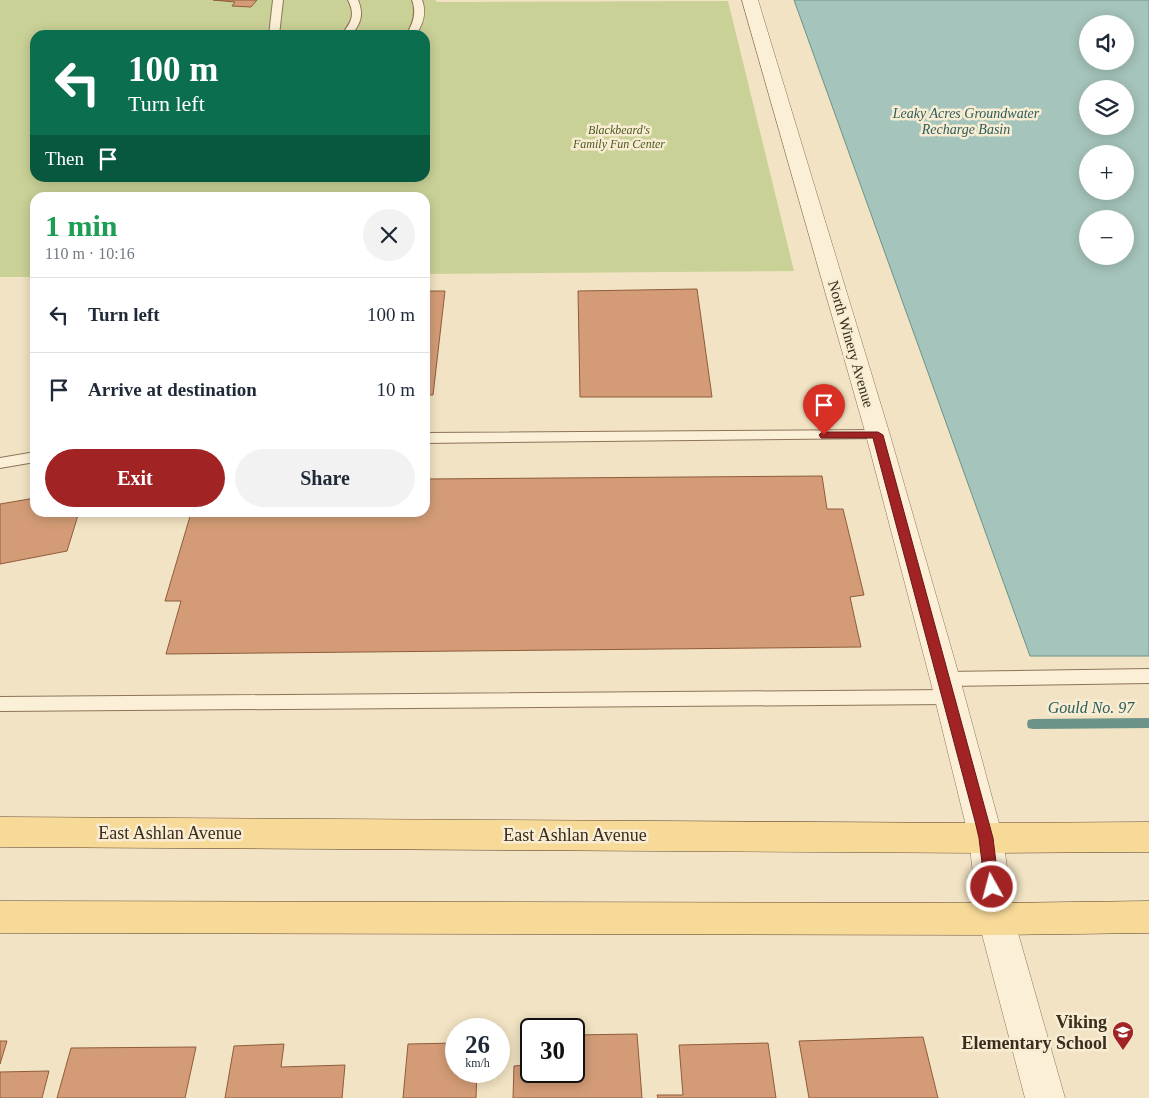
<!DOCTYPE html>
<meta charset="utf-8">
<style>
body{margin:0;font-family:Georgia,serif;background:#f2f2f3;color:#1f2937;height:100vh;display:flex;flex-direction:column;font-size:19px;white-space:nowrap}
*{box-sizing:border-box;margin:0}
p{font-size:16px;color:#747a83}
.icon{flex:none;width:28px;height:28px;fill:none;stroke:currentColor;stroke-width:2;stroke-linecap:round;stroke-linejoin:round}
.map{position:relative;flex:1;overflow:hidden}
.panel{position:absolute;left:30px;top:192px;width:400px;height:325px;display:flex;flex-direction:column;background:#fff;border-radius:15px;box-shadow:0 2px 12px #0003}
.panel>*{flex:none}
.banner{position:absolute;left:30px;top:30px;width:400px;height:152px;border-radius:15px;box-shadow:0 2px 12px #0003;background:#0b6e4f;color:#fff;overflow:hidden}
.fabs{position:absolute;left:1079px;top:15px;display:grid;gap:10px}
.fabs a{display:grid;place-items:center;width:55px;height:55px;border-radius:50%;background:#fff;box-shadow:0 2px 12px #0003;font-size:25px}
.speed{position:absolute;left:445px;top:1018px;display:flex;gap:10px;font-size:25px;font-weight:700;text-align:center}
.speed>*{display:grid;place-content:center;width:65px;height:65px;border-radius:50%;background:#fff;box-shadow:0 2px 12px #0003;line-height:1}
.speed small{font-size:12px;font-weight:400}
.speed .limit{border:2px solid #111;border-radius:8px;background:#fff;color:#111}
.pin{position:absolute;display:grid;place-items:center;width:42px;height:42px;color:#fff;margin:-51px -21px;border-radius:50% 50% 50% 0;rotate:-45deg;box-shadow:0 0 5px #0007}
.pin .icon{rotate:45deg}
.me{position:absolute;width:55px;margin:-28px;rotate:353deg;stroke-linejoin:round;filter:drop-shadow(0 0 4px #0008)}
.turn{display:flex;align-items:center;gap:18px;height:105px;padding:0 15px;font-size:22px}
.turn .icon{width:65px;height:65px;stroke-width:2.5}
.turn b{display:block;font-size:35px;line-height:42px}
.then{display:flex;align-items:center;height:48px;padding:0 15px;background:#0003;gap:10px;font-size:19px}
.round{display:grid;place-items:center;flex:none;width:52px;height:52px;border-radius:26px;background:#f2f2f3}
.overview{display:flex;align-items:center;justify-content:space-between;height:85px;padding:0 15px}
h1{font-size:30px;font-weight:700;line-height:38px;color:#1e9e55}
.button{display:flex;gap:10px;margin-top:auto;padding:10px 15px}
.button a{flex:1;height:58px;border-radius:30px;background:#a12324;color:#fff;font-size:20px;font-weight:700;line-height:58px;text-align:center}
.button a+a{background:#f2f2f3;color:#1f2937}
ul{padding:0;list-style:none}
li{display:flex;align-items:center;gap:15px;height:75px;padding:0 15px;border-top:1px solid #e0e1e3}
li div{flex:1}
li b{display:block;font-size:19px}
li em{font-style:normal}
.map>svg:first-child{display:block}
.green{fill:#cad196;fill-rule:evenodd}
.water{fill:#a5c4bb;stroke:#6b9389;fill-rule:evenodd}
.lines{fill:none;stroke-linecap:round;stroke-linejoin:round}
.stream{fill:#6b9389;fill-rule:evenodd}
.building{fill:#d39c76;stroke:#8f5c3c}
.lane-casing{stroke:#8d7458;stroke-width:2}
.street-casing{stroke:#8d7458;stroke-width:1}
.primary-casing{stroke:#5b422c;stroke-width:1}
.lane{fill:#fbf0d7;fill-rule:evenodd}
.street{fill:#fbf0d7;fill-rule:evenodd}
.primary{fill:#f7d998;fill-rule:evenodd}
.route{fill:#a12324;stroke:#691717}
.labels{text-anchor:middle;stroke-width:5;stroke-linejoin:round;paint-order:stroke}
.far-park-label{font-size:12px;font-style:italic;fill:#4c5a22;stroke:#f8edd3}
.far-water-label{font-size:14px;font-style:italic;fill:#2b5d5a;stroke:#f8edd3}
.street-label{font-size:15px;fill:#3c2c1d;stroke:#f8edd3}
.water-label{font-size:16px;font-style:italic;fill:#2b5d5a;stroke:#f8edd3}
.near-street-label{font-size:18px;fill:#3c2c1d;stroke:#f8edd3}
.near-poi-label{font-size:18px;font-weight:bold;fill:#3c2c1d;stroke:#f8edd3;text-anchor:end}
</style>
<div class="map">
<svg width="1149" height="1098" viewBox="0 0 1149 1098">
<rect width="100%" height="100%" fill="#f1e3c3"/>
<!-- green -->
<path class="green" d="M 0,0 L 435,0 L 437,2 L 728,1 L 794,271 L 425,274 L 425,198 L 35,198 L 35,277 L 0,277 ZM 35,35 L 425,35 L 425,178 L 35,178 Z"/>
<!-- water -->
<path class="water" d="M 794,0 L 1149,0 L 1149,656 L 1030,656 ZM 1088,24 L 1125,24 L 1125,61 L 1088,61 ZM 1088,89 L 1125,89 L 1125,126 L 1088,126 ZM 1088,154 L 1125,154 L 1125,191 L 1088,191 ZM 1088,219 L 1125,219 L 1125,256 L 1088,256 Z"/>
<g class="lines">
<!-- stream -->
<path class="stream" d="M 1149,718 L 1149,728 L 1033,729 L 1028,728 L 1027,724 L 1028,720 L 1033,719 Z"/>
</g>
<!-- building -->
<path class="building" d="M 213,0 L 257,0 L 251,7 L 232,6 L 235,2 Z
M 697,289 L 712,397 L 580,397 L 578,291 Z
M 425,291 L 445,291 L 433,395 L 425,395 Z
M 822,476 L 827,509 L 843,509 L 864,595 L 850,597 L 861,647 L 166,654 L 181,601 L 165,601 L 191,513 L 425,512 L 425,479 Z
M 35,498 L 35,512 L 79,512 L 67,551 L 0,564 L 0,504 Z
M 637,1034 L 642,1098 L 513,1098 L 514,1066 L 525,1065 L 525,1037 L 531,1037 L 531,1071 L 574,1071 L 574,1035 Z
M 923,1037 L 938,1098 L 809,1098 L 799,1041 Z
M 0,1041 L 7,1041 L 0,1064 Z
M 456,1043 L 456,1071 L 477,1071 L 476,1098 L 403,1098 L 408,1044 Z
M 768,1043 L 776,1098 L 658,1098 L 657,1095 L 683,1095 L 679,1045 Z
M 284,1044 L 281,1067 L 345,1065 L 342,1098 L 225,1098 L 234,1046 Z
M 196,1047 L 185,1098 L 57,1098 L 71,1048 Z
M 49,1071 L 42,1098 L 0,1098 L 0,1072 Z"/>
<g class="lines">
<!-- lane casing -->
<g class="lane-casing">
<path id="lane" d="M 273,0 L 283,0 L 279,35 L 269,35 Z
M 348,0 L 358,0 C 364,14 361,24 351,35 L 341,35 C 351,23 356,15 348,0 Z
M 412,0 L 422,0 C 427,13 423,24 416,35 L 406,35 C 413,24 417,13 412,0 Z
M 878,430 L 883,432 L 885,435 L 883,438 L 425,443 L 425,433 Z
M 35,452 L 35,462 L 0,468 L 0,458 Z
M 1149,669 L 1149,683 L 945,686 L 939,684 L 936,679 L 939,674 L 945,672 Z
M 949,690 L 955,692 L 958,697 L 955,702 L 949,704 L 0,711 L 0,697 Z"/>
</g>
<!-- street casing -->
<g class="street-casing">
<path id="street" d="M 742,0 L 758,0 L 890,435 L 960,679 L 1003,838 L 1014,919 L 1065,1098 L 1025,1098 L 978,919 L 969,838 L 930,679 L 866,435 Z"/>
</g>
<!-- primary casing -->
<g class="primary-casing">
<path id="primary" d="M 0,817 L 986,823 L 1149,822 L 1149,852 L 986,853 L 0,847 Z
M 0,901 L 996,903 L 1149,901 L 1149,933 L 996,935 L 0,933 Z"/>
</g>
<!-- lane -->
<use href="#lane" class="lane"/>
<!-- street -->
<use href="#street" class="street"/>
<!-- primary -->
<use href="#primary" class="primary"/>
</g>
<!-- route -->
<path class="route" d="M 824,432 L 878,432 L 883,435 L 993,838 L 999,887 L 997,891 L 992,893 L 987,891 L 985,887 L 979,838 L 975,821 L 873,438 L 821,438 L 819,435 L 821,433 Z"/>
<!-- icons -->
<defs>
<g id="school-pin" transform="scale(1.125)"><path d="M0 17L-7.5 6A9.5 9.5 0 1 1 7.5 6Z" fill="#a12324" stroke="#f8edd3"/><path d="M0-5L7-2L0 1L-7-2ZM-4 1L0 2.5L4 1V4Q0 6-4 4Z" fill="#fff"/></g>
</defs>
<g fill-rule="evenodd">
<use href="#school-pin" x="1123" y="1032"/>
</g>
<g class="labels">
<!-- far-park labels -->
<g class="far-park-label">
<text x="619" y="134">Blackbeard's<tspan x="619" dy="14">Family Fun Center</tspan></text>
</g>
<!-- far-water labels -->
<g class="far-water-label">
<text x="966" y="118">Leaky Acres Groundwater<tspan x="966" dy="16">Recharge Basin</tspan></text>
</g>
<!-- street labels -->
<g class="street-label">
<text transform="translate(851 344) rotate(74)" y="5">North Winery Avenue</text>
</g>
<!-- water labels -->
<g class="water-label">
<text x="1091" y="713">Gould No. 97</text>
</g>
<!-- near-street labels -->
<g class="near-street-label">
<text x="170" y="839">East Ashlan Avenue</text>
<text x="575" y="841">East Ashlan Avenue</text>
</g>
<!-- near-poi labels -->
<g class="near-poi-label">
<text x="1107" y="1028">Viking<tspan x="1107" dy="21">Elementary School</tspan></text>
</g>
</g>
</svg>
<div class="fabs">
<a><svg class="icon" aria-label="sound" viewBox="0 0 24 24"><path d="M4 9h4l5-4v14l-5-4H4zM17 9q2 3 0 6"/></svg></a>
<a><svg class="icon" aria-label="layers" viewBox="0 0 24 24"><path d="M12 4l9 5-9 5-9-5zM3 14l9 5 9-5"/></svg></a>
<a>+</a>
<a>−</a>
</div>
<div class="speed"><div>26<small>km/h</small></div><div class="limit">30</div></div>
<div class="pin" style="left:824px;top:435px;background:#d93025"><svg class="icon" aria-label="arrive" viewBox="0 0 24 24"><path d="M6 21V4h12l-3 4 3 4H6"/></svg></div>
<svg class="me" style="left:992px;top:887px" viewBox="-20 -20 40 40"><circle r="17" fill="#a12324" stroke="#fff" stroke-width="3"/><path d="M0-11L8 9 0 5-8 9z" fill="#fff"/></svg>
<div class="banner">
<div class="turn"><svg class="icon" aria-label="left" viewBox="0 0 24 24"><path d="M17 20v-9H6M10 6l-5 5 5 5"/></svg><div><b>100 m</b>Turn left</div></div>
<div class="then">Then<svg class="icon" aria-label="arrive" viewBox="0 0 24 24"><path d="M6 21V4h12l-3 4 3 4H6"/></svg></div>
</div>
<section class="panel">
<div class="overview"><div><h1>1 min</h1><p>110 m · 10:16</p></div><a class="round"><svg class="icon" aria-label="close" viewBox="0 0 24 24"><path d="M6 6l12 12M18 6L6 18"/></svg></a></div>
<ul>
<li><svg class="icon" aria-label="left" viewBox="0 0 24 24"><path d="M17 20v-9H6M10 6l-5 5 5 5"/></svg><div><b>Turn left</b></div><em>100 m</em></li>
<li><svg class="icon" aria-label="arrive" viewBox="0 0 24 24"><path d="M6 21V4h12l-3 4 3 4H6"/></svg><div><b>Arrive at destination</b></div><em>10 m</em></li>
</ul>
<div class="button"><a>Exit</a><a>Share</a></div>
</section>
</div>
